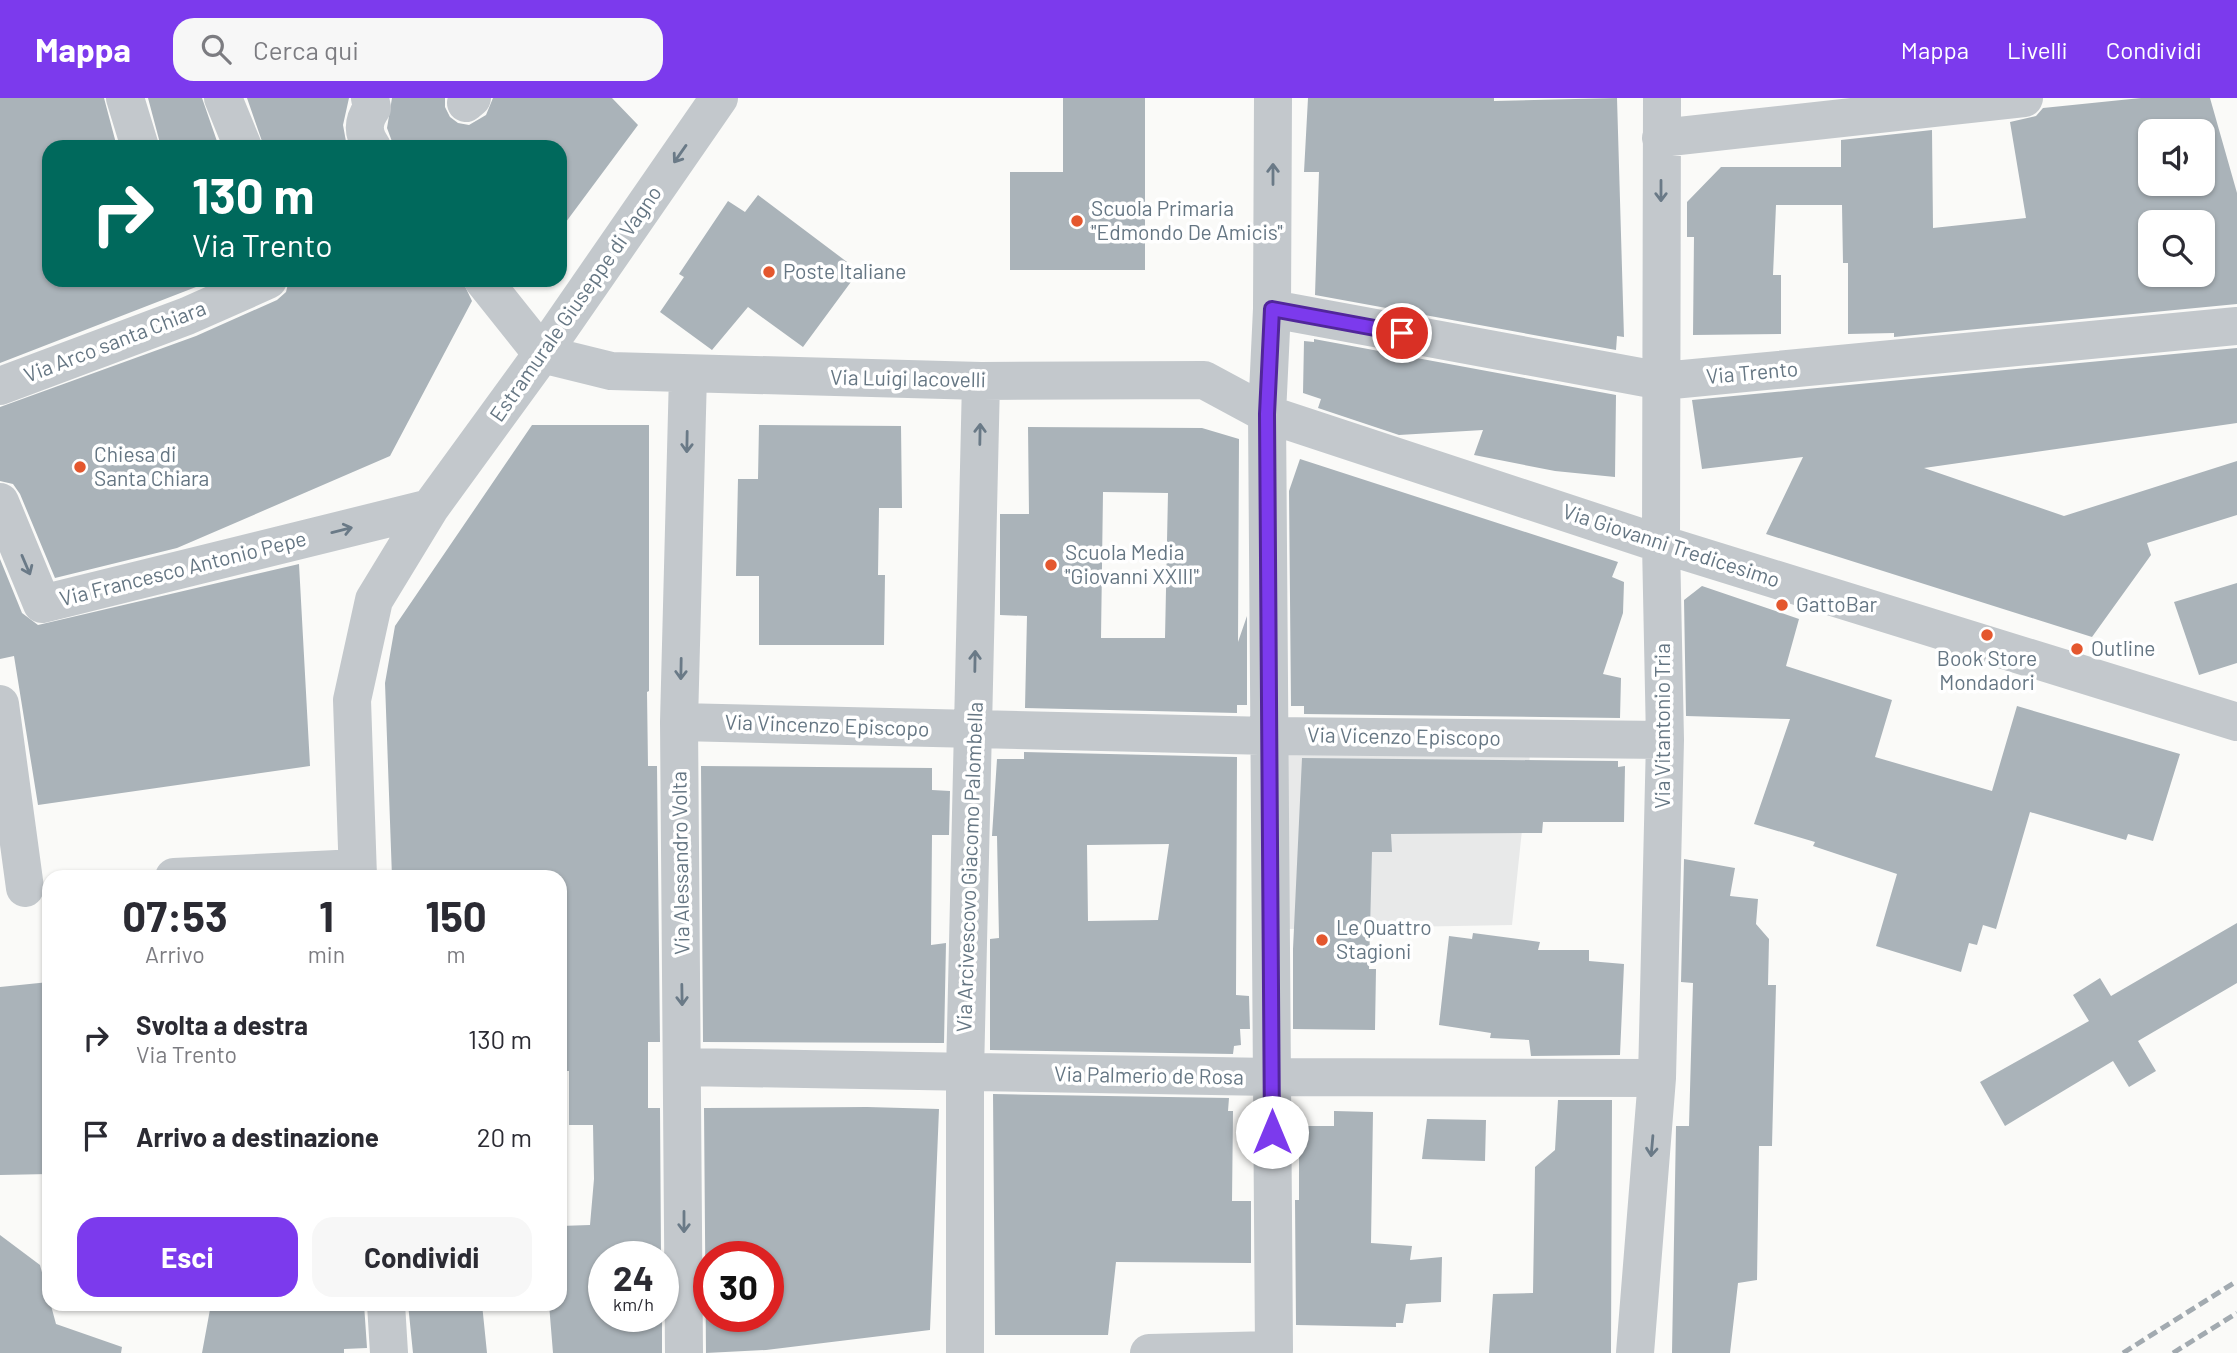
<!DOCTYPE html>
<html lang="it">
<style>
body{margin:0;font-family:Barlow,sans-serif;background:#f7f7f7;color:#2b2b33;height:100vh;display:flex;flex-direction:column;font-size:26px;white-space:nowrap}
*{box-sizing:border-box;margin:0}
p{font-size:23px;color:#7c7c81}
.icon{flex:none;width:38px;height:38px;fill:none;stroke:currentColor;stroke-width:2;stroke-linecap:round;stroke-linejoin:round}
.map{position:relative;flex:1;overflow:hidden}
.drawer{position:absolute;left:42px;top:772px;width:525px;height:441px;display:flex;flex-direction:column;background:#fff;border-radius:21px;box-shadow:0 2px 5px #0004}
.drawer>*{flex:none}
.top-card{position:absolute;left:42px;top:42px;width:525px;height:147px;border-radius:21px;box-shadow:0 2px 5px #0004;background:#00695c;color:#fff;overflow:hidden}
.controls{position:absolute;left:2138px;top:21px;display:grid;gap:14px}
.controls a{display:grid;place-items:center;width:77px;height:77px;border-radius:14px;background:#fff;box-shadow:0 2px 5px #0004;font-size:35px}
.speed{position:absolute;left:588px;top:1143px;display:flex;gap:14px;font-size:35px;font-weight:700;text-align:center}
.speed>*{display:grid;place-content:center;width:91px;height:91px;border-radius:50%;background:#fff;box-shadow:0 2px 5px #0004;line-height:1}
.speed small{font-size:18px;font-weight:400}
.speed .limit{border:10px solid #d22;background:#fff;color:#111}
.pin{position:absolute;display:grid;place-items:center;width:60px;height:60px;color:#fff;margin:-30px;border:4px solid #fff;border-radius:50%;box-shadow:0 2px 7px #0007}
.me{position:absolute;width:77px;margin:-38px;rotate:0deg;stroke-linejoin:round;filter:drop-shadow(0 0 5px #0008)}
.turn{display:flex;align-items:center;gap:24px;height:147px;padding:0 35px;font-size:32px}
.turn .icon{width:91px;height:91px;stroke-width:2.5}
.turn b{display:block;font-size:49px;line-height:60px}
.eta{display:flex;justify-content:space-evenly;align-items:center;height:119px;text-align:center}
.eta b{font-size:42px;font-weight:700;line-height:49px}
.button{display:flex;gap:14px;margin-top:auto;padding:14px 35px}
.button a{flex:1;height:80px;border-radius:21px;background:#7c3aed;color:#fff;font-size:28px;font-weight:700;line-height:80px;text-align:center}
.button a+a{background:#f7f7f7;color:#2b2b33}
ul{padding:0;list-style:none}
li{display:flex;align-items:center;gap:21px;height:98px;padding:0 35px}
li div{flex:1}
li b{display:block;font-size:26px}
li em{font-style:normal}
header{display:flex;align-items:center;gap:42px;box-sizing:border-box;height:98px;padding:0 35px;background:#7c3aed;color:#fff}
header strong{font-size:33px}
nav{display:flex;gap:38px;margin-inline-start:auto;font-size:24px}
.search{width:490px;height:63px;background:#f7f7f7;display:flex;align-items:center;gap:18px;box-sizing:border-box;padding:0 24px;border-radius:21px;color:#7c7c81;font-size:26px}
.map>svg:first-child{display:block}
.built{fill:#e8e9e9}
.building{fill:#aab3b9;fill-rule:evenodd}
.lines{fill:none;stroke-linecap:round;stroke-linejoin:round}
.minor{stroke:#c3c8cc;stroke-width:38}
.rail{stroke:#a2aab0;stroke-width:5;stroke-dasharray:10 5;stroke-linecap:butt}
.oneway{stroke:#6a7a87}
.route-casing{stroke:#51269a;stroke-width:18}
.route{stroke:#7c3aed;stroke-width:12}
.poi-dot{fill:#e4572e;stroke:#fff;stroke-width:2.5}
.labels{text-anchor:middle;stroke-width:7;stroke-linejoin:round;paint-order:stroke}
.poi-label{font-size:21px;fill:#657683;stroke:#fff;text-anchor:start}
.street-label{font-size:21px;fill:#657683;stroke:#fff}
</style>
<header>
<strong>Mappa</strong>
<div class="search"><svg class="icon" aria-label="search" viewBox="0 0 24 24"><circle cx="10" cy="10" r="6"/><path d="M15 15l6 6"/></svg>Cerca qui</div>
<nav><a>Mappa</a><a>Livelli</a><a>Condividi</a></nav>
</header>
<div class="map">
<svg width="2237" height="1255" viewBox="0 0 2237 1255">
<rect width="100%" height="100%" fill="#fafaf8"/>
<!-- built -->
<path class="built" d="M 1288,654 L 1530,656 L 1512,827 L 1287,831 Z"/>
<!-- building -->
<path class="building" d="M 0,0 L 104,0 L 117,49 L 49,49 L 49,182 L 214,182 L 0,265 Z
M 148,0 L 202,0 L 219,49 L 161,49 Z
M 247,0 L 349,0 L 343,27 L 347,49 L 264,49 Z
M 392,0 L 445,0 L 445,9 L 450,19 L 458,25 L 469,27 L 486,17 L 493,0 L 612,0 L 638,27 L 560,132 L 560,49 L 394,49 L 387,30 Z
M 1063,0 L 1145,0 L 1145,172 L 1010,172 L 1010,74 L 1063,74 Z
M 1308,0 L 1494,0 L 1494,3 L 1617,0 L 1624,239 L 1617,238 L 1616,252 L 1315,197 L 1319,74 L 1304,74 Z
M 2141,0 L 2210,0 L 2237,95 L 2237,206 L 1894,239 L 1894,235 L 1848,236 L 1848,165 L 1843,165 L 1842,107 L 1776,107 L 1773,177 L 1781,177 L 1781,236 L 1693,237 L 1694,139 L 1687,139 L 1687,104 L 1721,69 L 1841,69 L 1841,42 L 1932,32 L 1933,130 L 2026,120 L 2010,24 L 2036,18 L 2043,10 ZM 2151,33 L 2203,33 L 2203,86 L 2151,86 ZM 2151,124 L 2203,124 L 2203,177 L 2151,177 Z
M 758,97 L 859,173 L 803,249 L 748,209 L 712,252 L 660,214 L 684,179 L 679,176 L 728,103 L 745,114 Z
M 289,182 L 462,182 L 472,203 L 390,358 L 177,450 L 55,480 L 20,396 L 13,386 L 0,383 L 0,309 L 196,238 L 277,202 L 286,194 Z
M 1314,241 L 1616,297 L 1615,379 L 1555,373 L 1474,357 L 1483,332 L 1399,337 L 1318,310 L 1321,301 L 1303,295 L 1304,243 L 1314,244 Z
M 2237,250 L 2237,325 L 1924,370 L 2064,418 L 2237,363 L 2237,417 L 2147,445 L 2151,457 L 2092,539 L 1766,436 L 1803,359 L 1702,371 L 1692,302 Z
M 532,327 L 649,327 L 649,593 L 647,594 L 648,668 L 657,668 L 660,944 L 648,944 L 648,1010 L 660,1010 L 661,1158 L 604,1158 L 604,1218 L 662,1218 L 662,1255 L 553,1255 L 549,1206 L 560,1206 L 560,1128 L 590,1127 L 594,1081 L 593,1027 L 569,1027 L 569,973 L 560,973 L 560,779 L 392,779 L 385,585 L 395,528 Z
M 759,327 L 901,328 L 902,410 L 879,410 L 878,477 L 885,477 L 884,547 L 759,547 L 759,478 L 736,478 L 738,381 L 758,381 Z
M 1028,329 L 1202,330 L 1239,341 L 1238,544 L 1247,518 L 1247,607 L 1237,607 L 1237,615 L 1025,610 L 1027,518 L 1000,517 L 1000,416 L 1029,416 ZM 1103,394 L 1168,395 L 1165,540 L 1101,540 Z
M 1300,361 L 1618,464 L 1612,479 L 1624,484 L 1623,515 L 1603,576 L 1621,580 L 1620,620 L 1304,616 L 1304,608 L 1291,608 L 1289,393 Z
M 0,461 L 22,515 L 38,527 L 299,466 L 310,668 L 38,707 L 14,558 L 0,561 Z
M 2237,485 L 2237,565 L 2199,577 L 2174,504 Z
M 1702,488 L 1799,521 L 1786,568 L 1892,602 L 1875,659 L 1992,693 L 2017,608 L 2180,656 L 2153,743 L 2128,736 L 2126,742 L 2030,714 L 1996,831 L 1983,827 L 1977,847 L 1969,845 L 1961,874 L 1876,848 L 1897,776 L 1813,748 L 1815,744 L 1754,726 L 1790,621 L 1686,618 L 1684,502 Z
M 1024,654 L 1237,659 L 1236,897 L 1249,898 L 1250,931 L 1240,931 L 1241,947 L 1234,948 L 1233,956 L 990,952 L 990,841 L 999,840 L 997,738 L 992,738 L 997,661 L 1024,661 ZM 1169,746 L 1158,822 L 1088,823 L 1087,747 Z
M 1302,660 L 1618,663 L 1618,669 L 1625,668 L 1624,724 L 1543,724 L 1542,735 L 1391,736 L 1392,754 L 1372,754 L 1369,871 L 1376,871 L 1375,932 L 1293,931 L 1293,851 Z
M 701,668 L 932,670 L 932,692 L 950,693 L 949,737 L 932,737 L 931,847 L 946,845 L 944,945 L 703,944 Z
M 1684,761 L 1735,770 L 1730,798 L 1758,801 L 1756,826 L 1769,841 L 1768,887 L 1776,887 L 1772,1048 L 1759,1048 L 1757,1182 L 1738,1185 L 1730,1255 L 1672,1255 L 1676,1028 L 1689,1028 L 1693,885 L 1681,884 Z
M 2237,825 L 2237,885 L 2138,943 L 2156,973 L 2129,989 L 2113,963 L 2005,1028 L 1980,984 L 2089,923 L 2073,897 L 2100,880 L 2111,898 Z
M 1473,835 L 1540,844 L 1538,852 L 1589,852 L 1589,863 L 1624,866 L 1620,957 L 1531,958 L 1529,942 L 1490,940 L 1491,935 L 1439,927 L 1449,838 L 1472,841 Z
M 49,884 L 49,1076 L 0,1077 L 0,889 Z
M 993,996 L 1229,1000 L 1228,1013 L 1233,1013 L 1232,1103 L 1251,1103 L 1251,1165 L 1116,1164 L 1108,1237 L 995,1237 Z
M 1558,1002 L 1612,1002 L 1611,1255 L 1489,1255 L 1493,1196 L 1533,1195 L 1535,1069 L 1555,1052 Z
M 867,1009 L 939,1011 L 930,1232 L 766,1252 L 706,1255 L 704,1010 ZM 709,1158 L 768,1158 L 768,1218 L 709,1218 Z
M 1334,1013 L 1373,1014 L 1371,1145 L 1412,1148 L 1410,1162 L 1442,1159 L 1441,1204 L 1406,1206 L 1403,1225 L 1396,1225 L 1396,1229 L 1296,1227 L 1295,1102 L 1299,1102 L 1299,1028 L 1334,1028 Z
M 1427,1021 L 1486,1022 L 1485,1063 L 1422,1061 Z
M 0,1137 L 40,1167 L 56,1226 L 122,1249 L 121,1255 L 0,1255 Z
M 211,1206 L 364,1206 L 367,1250 L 344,1251 L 344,1255 L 202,1255 Z
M 408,1206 L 482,1206 L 487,1255 L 413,1255 Z"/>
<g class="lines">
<!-- minor -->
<path class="minor" d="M 125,0 L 140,49
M 223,0 L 243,49
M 370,0 L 372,10 C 363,23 362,35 372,49
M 466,5 L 472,0
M 1661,40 L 2024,0
M 483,182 L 542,256
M 1272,211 L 1662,283 L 2237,228
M 542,256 L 611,273 L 981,283 L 1204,282 L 1267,316 L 1661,446 L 2237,624
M 0,288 L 187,218 L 268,182
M 0,404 L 42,506 L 430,410
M 0,606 L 25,790
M 679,624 L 1270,638 L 1665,642
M 174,779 L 357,770
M 358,779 L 352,602 L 374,502 L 430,410 L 542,256 L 719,0
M 683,969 L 1272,979 L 1657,980
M 386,1206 L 389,1255
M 684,1255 L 679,624 L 688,276
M 965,1255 L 965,975 L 981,283
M 1149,1255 L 1274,1252 L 1267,316 L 1272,211 L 1273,0
M 1635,1255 L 1657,980 L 1665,642 L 1661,446 L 1662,0"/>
<!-- rail -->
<path class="rail" d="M 2123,1255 L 2237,1183
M 2173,1255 L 2237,1215"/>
</g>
<!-- one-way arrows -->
<defs><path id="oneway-shaft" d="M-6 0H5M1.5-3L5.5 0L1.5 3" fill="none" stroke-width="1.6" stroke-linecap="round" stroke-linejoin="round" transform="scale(1.75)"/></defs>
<g class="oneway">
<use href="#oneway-shaft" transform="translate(680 56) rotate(125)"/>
<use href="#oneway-shaft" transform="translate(1273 76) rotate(-90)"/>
<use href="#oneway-shaft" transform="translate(1661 93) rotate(90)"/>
<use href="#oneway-shaft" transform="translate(980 336) rotate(-89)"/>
<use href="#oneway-shaft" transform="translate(687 344) rotate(91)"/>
<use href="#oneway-shaft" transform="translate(342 432) rotate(-14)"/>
<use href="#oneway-shaft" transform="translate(26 467) rotate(67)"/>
<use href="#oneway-shaft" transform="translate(975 563) rotate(-89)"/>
<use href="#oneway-shaft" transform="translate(681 571) rotate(91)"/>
<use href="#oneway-shaft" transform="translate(682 897) rotate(89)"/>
<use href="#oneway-shaft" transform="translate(1652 1048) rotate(95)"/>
<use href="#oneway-shaft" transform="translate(684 1124) rotate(90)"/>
</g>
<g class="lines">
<!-- route casing -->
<g class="route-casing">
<path id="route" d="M 1272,1034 L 1267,316 L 1272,211 L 1402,235"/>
</g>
<!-- route -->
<use href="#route" class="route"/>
</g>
<!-- markers -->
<g class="poi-dot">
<circle cx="1077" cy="123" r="7"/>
<circle cx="769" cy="174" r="7"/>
<circle cx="80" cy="369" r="7"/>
<circle cx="1051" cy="467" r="7"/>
<circle cx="1782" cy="507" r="7"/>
<circle cx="1987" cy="537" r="7"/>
<circle cx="2077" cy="551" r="7"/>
<circle cx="1322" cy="842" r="7"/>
</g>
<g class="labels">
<!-- poi labels -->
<g class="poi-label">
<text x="1091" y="118">Scuola Primaria<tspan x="1091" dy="24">"Edmondo De Amicis"</tspan></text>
<text x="783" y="181">Poste Italiane</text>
<text x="94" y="364">Chiesa di<tspan x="94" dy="24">Santa Chiara</tspan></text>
<text x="1065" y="462">Scuola Media<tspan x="1065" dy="24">"Giovanni XXIII"</tspan></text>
<text x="1796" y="514">GattoBar</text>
<text x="2091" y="558">Outline</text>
<text x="1987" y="568" text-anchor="middle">Book Store<tspan x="1987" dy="24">Mondadori</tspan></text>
<text x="1336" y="837">Le Quattro<tspan x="1336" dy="24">Stagioni</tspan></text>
</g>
<!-- street labels -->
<g class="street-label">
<text transform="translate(576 206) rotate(-55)" y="7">Estramurale Giuseppe di Vagno</text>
<text transform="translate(115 244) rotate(-21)" y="7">Via Arco santa Chiara</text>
<text transform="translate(1752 275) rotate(-5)" y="7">Via Trento</text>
<text transform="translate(908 281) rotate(1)" y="7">Via Luigi Iacovelli</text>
<text transform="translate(1671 448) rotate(18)" y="7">Via Giovanni Tredicesimo</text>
<text transform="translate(183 471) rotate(-14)" y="7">Via Francesco Antonio Pepe</text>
<text transform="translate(827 628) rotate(2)" y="7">Via Vincenzo Episcopo</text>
<text transform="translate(1663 628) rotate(-90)" y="7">Via Vitantonio Tria</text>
<text transform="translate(1404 639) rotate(1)" y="7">Via Vicenzo Episcopo</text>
<text transform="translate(681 765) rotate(-91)" y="7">Via Alessandro Volta</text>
<text transform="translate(970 769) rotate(-88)" y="7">Via Arcivescovo Giacomo Palombella</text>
<text transform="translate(1149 978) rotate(1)" y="7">Via Palmerio de Rosa</text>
</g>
</g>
</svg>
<div class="controls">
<a><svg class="icon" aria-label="sound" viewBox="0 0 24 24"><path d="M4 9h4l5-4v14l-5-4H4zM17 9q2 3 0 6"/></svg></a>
<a><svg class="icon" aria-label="search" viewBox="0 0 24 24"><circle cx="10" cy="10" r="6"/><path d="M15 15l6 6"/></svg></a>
</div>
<div class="speed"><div>24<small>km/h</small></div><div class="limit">30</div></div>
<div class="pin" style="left:1402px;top:235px;background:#d93025"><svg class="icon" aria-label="arrive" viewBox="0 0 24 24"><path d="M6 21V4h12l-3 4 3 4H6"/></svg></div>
<svg class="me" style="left:1272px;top:1034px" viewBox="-20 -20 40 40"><circle r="19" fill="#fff"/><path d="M0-13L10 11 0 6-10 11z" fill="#7c3aed"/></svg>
<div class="top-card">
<div class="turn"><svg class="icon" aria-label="right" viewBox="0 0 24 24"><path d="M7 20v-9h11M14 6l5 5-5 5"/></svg><div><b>130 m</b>Via Trento</div></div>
</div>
<section class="drawer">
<div class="eta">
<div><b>07:53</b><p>Arrivo</p></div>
<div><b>1</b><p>min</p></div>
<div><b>150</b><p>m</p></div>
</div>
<ul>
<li><svg class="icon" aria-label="right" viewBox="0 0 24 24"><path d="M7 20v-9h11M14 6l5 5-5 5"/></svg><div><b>Svolta a destra</b><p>Via Trento</p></div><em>130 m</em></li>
<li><svg class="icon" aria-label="arrive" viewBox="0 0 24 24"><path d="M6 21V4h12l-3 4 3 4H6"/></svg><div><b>Arrivo a destinazione</b></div><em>20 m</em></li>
</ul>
<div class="button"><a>Esci</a><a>Condividi</a></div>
</section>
</div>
